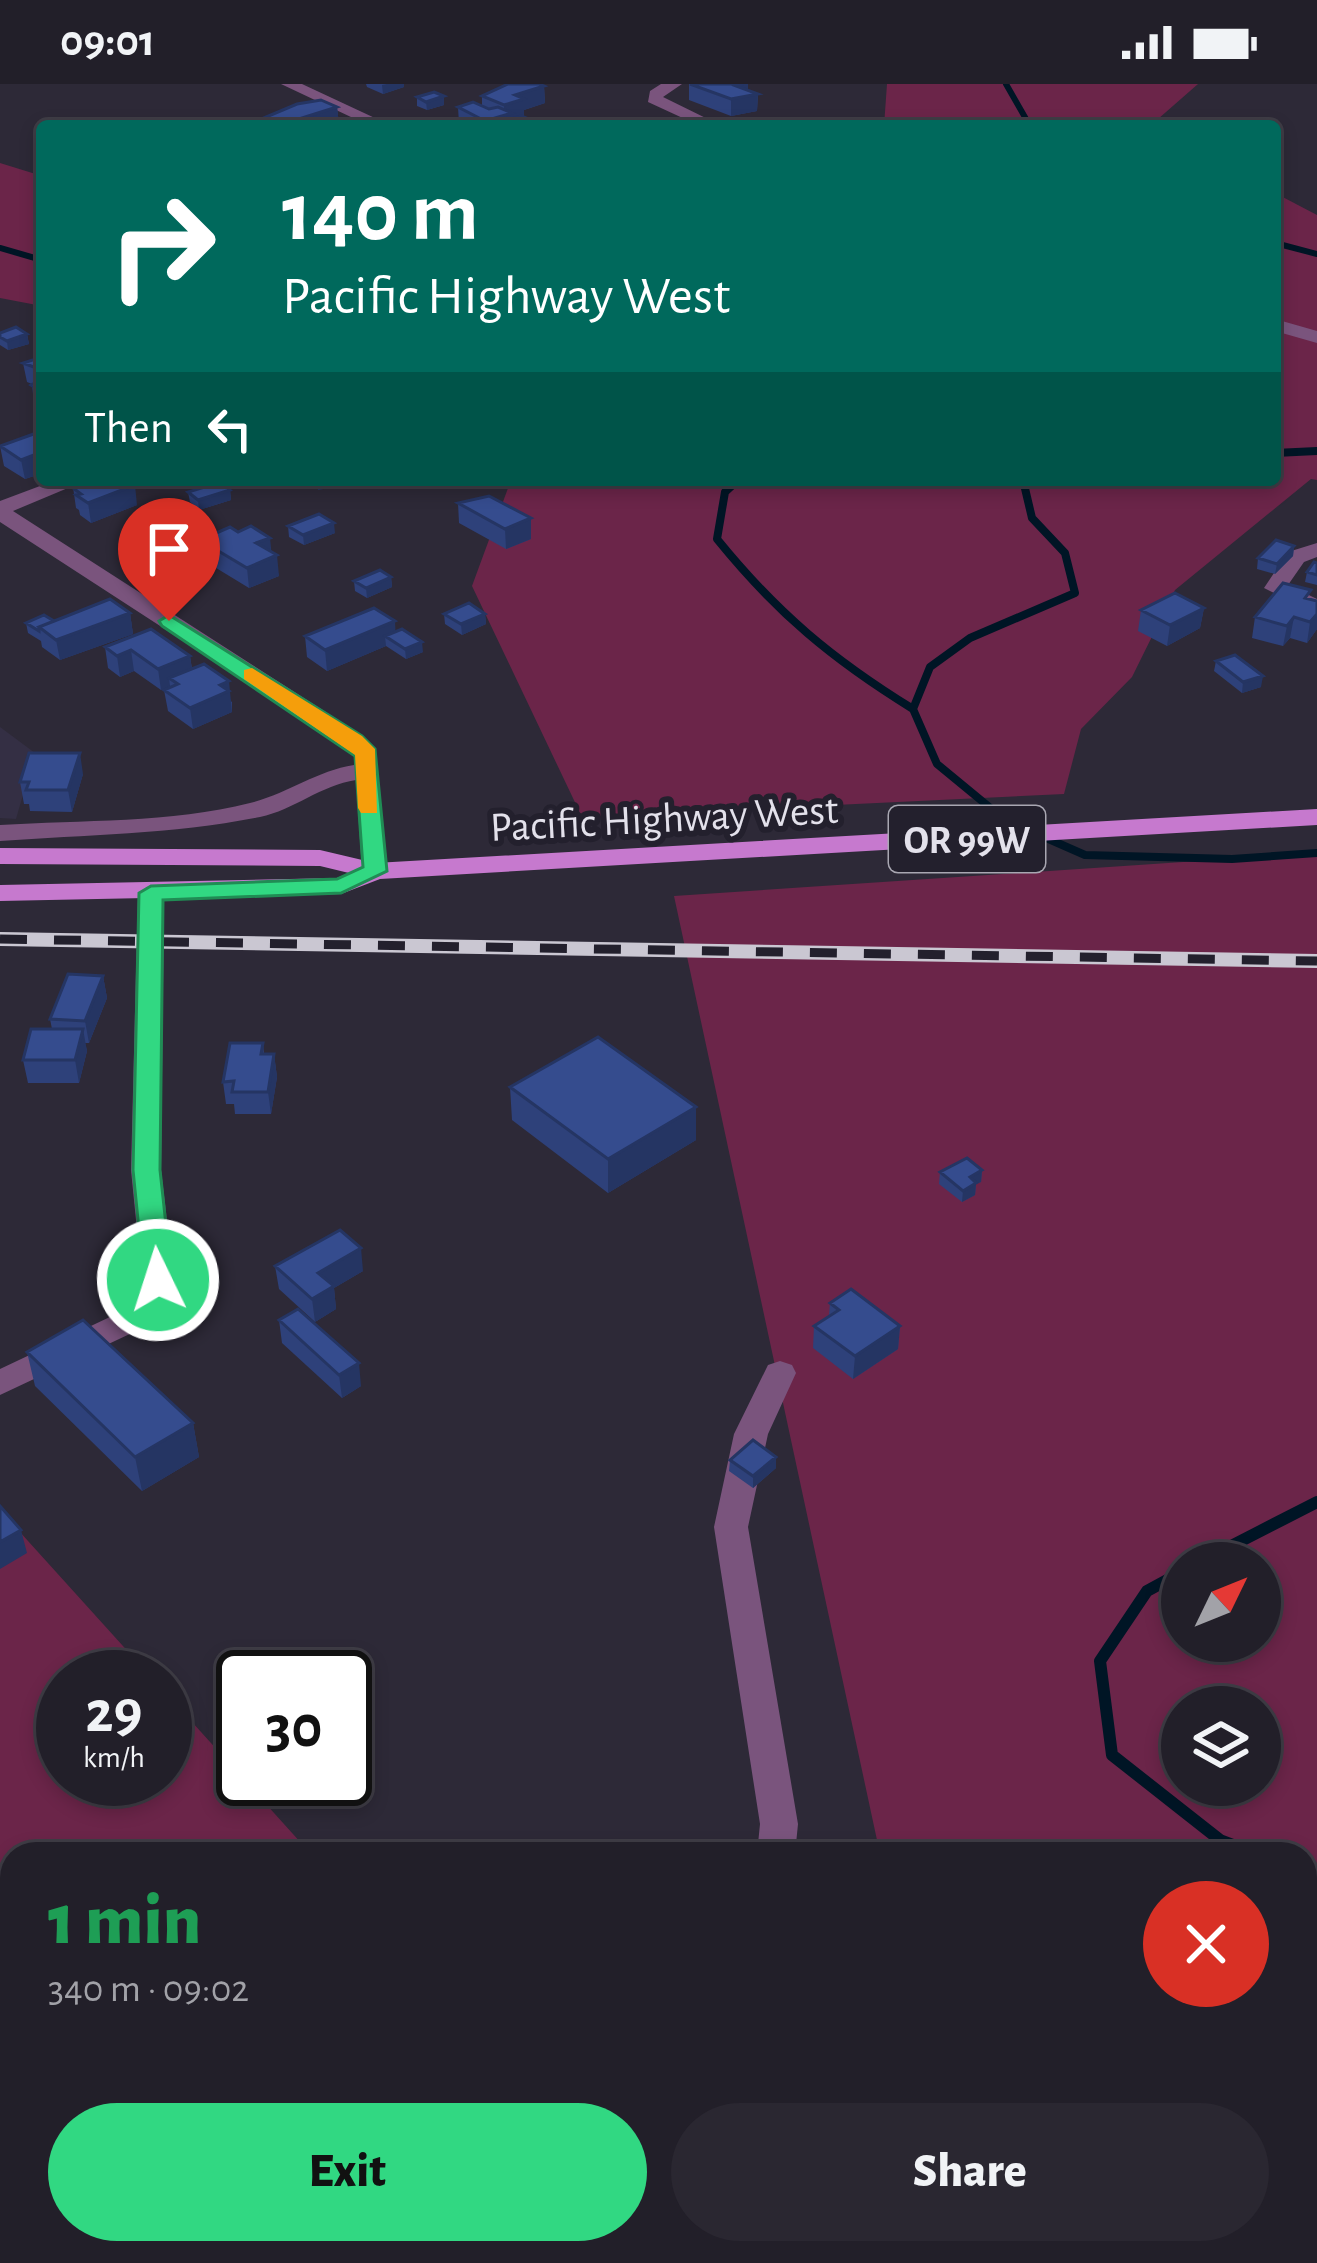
<!DOCTYPE html>
<meta charset="utf-8">
<style>
body{margin:0;font-family:"Alegreya Sans",sans-serif;background:#2a2731;color:#f1f3f6;height:100vh;display:flex;flex-direction:column;font-size:45px;white-space:nowrap}
*{box-sizing:border-box;margin:0}
p{font-size:39px;color:#a2a2a8}
.icon{flex:none;width:66px;height:66px;fill:none;stroke:currentColor;stroke-width:2;stroke-linecap:round;stroke-linejoin:round}
.map{position:relative;flex:1;overflow:hidden}
.sheet{position:absolute;left:0px;top:1758px;width:1317px;height:423px;display:flex;flex-direction:column;background:#221f29;border-radius:36px 36px 0 0;box-shadow:0 6px 18px #0003,0 0 0 3px #3f3d46}
.sheet>*{flex:none}
.banner{position:absolute;left:36px;top:36px;width:1245px;height:366px;border-radius:12px;box-shadow:0 6px 18px #0003,0 0 0 3px #3f3d46;background:#00695c;color:#fff;overflow:hidden}
.needle{width:78px;rotate:47deg}
.fabs{position:absolute;left:1161px;top:1458px;display:grid;gap:24px}
.fabs a{display:grid;place-items:center;width:120px;height:120px;border-radius:50%;background:#221f29;box-shadow:0 6px 18px #0003,0 0 0 3px #3f3d46;font-size:60px}
.speed{position:absolute;left:36px;top:1566px;display:flex;gap:24px;font-size:60px;font-weight:700;text-align:center}
.speed>*{display:grid;place-content:center;width:156px;height:156px;border-radius:50%;background:#221f29;box-shadow:0 6px 18px #0003,0 0 0 3px #3f3d46;line-height:1}
.speed small{font-size:30px;font-weight:400}
.speed .limit{border:6px solid #111;border-radius:18px;background:#fff;color:#111}
.pin{position:absolute;display:grid;place-items:center;width:102px;height:102px;color:#fff;margin:-123px -51px;border-radius:50% 50% 50% 0;rotate:-45deg;box-shadow:0 0 12px #0007}
.pin .icon{rotate:45deg}
.me{position:absolute;width:132px;margin:-66px;rotate:356deg;stroke-linejoin:round;filter:drop-shadow(0 0 9px #0008)}
.turn{display:flex;align-items:center;gap:42px;height:252px;padding:0 48px;font-size:54px}
.turn .icon{width:156px;height:156px;stroke-width:2.5}
.turn b{display:block;font-size:84px;line-height:102px}
.then{display:flex;align-items:center;height:114px;padding:0 48px;background:#0003;gap:24px;font-size:45px}
.round{display:grid;place-items:center;flex:none;width:126px;height:126px;border-radius:63px;background:#2a2731}
.summary{display:flex;align-items:center;justify-content:space-between;height:204px;padding:0 48px}
h1{font-size:72px;font-weight:800;line-height:90px;color:#1e9e55}
.button{display:flex;gap:24px;margin-top:auto;padding:24px 48px}
.button a{flex:1;height:138px;border-radius:72px;background:#31d882;color:#111;font-size:48px;font-weight:800;line-height:138px;text-align:center}
.button a+a{background:#2a2731;color:#f1f3f6}
.status{display:flex;justify-content:space-between;align-items:center;height:84px;padding:0 60px;background:#221f29;direction:ltr}
.status svg{height:33px;fill:currentColor}
.map>svg:first-child{display:block}
.built{fill:#342f44}
.green{fill:#6b2549;fill-rule:evenodd}
.lines{fill:none;stroke-linecap:round;stroke-linejoin:round}
.stream-far2{stroke:#001525;stroke-width:6}
.stream-far1{stroke:#001525;stroke-width:8}
.stream{stroke:#001525;stroke-width:12}
.minor{fill:#7a547d;fill-rule:evenodd}
.major{fill:#c679ce;fill-rule:evenodd}
.rail-casing{stroke:#cac7d2;stroke-width:14}
.rail{stroke:#23202d;stroke-width:9;stroke-dasharray:27;stroke-linecap:butt}
.wall{fill:#2e417a}
.shaded-wall{fill:#253563}
.building{fill:#354c8e;stroke:#253563;stroke-width:3}
.route{fill:#31d882;stroke:#208c54;stroke-width:3}
.slow{fill:#f59e0b}
.labels{text-anchor:middle;stroke-width:12;stroke-linejoin:round;paint-order:stroke}
.shield{fill:#23202d;stroke:#a9a7b2;stroke-width:3}
.shield-label{font-size:39px;font-weight:bold;fill:#e3e1eb}
.street-label{font-size:42px;fill:#e3e1eb;stroke:#23202d}
</style>
<div class="status"><b>09:01</b><svg viewBox="0 0 49 12"><path d="M0 12V9h3v3zM5 12V6h3v6zM10 12V3h3v9zM15 12V0h3v12zM26 1h20v11H26zM47 4h2v5h-2z"/></svg></div>
<div class="map">
<svg width="1317" height="2179" viewBox="0 0 1317 2179">
<rect width="100%" height="100%" fill="#2d2937"/>
<!-- built -->
<path class="built" d="M 0,643 L 35,669 L 16,735 L 0,734 Z"/>
<!-- green -->
<path class="green" d="M 887,0 L 1198,0 L 1150,42 L 884,42 Z
M 0,79 L 42,92 L 42,222 L 0,214 Z
M 1275,109 L 1317,131 L 1317,396 L 1311,395 L 1175,506 L 1132,593 L 1081,645 L 1064,710 L 582,733 L 472,502 L 511,396 L 1275,396 Z
M 1317,769 L 1317,2179 L 0,2179 L 0,1426 L 151,1593 L 63,1593 L 63,1695 L 165,1695 L 165,1608 L 311,1770 L 12,1770 L 12,2169 L 1305,2169 L 1305,1770 L 880,1770 L 674,812 ZM 1182,1479 L 1260,1479 L 1260,1557 L 1182,1557 ZM 1182,1623 L 1260,1623 L 1260,1701 L 1182,1701 Z"/>
<g class="lines">
<!-- stream-far2 -->
<path class="stream-far2" d="M 1006,0 L 1030,42
M 1275,159 L 1317,170
M 0,164 L 42,176"/>
<!-- stream-far1 -->
<path class="stream-far1" d="M 1275,369 L 1317,367
M 738,396 L 725,408 L 717,455 C 777,529 832,575 913,625
M 1023,396 L 1032,434 L 1065,469 L 1075,509 L 970,554 L 930,583 L 913,625 L 937,680 L 1005,736 L 1029,746
M 1044,753 L 1085,771 L 1232,775 L 1317,769"/>
<!-- stream -->
<path class="stream" d="M 1198,1479 L 1317,1418
M 1182,1488 L 1147,1507 L 1100,1577 L 1112,1671 L 1220,1756 L 1257,1770
M 1305,1788 L 1317,1793"/>
<!-- minor -->
<path class="minor" d="M 281,0 L 302,0 L 392,42 L 370,42 Z
M 661,0 L 682,0 L 663,13 L 722,42 L 700,42 L 648,18 L 650,7 Z
M 1275,235 L 1317,247 L 1317,259 L 1275,247 Z
M 56,396 L 87,396 L 13,427 L 363,652 L 375,665 L 388,787 L 384,793 L 375,795 L 362,787 L 356,696 C 321,701 294,726 260,733 C 176,750 86,751 0,757 L 0,741 C 82,736 171,739 250,719 C 287,710 316,687 354,681 L 354,671 L 345,662 L 0,438 L 0,417 Z
M 1317,459 L 1317,473 L 1304,478 L 1288,501 L 1317,515 L 1317,530 L 1264,504 L 1288,468 Z
M 151,801 L 164,809 L 161,1086 L 174,1196 L 158,1224 L 134,1248 L 0,1311 L 0,1285 L 112,1232 L 142,1196 L 131,1086 L 138,809 Z
M 780,1277 L 792,1281 L 796,1289 L 768,1350 L 748,1443 L 798,1740 L 795,1770 L 757,1770 L 760,1740 L 714,1443 L 734,1350 L 768,1281 Z
M 307,2169 L 359,2169 L 355,2179 L 303,2179 Z"/>
<!-- major -->
<path class="major" d="M 1317,725 L 1317,741 L 380,795 L 341,810 L 0,817 L 0,801 L 337,794 L 349,789 L 320,782 L 0,780 L 0,764 L 320,766 L 375,779 Z"/>
<!-- rail casing -->
<g class="rail-casing">
<path id="rail" d="M 0,855 L 1317,877"/>
</g>
<!-- rail -->
<use href="#rail" class="rail"/>
</g>
<!-- wall -->
<path class="wall" d="M 366,0 L 404,0 L 404,3 L 383,10 L 367,3 Z
M 689,0 L 748,0 L 748,7 L 758,10 L 757,27 L 731,32 L 689,16 Z
M 544,2 L 545,19 L 524,26 L 524,32 L 522,32 L 544,42 L 463,42 L 459,40 L 458,23 L 482,22 L 482,12 Z
M 444,12 L 444,21 L 427,26 L 417,22 L 417,13 Z
M 337,23 L 339,40 L 332,42 L 267,42 L 266,33 Z
M 0,249 L 27,250 L 29,260 L 8,266 L 0,261 Z
M 42,273 L 42,325 L 34,320 L 32,300 L 27,298 L 23,279 Z
M 42,347 L 42,394 L 37,391 L 25,395 L 4,382 L 0,362 Z
M 72,396 L 137,421 L 91,439 L 80,431 L 79,426 L 76,424 Z
M 230,406 L 231,416 L 199,426 L 190,418 L 188,408 Z
M 458,419 L 531,455 L 506,465 L 459,439 Z
M 192,434 L 194,444 L 176,451 L 179,471 L 154,481 L 131,465 L 128,445 Z
M 288,442 L 335,449 L 304,461 L 289,453 Z
M 200,456 L 272,468 L 279,492 L 249,504 L 203,476 Z
M 1294,462 L 1293,472 L 1275,490 L 1257,485 L 1258,474 Z
M 1317,479 L 1317,501 L 1305,498 L 1307,488 Z
M 391,493 L 392,503 L 367,514 L 355,507 L 354,497 Z
M 1317,517 L 1317,545 L 1307,559 L 1290,554 L 1283,562 L 1252,554 L 1255,533 Z
M 1204,524 L 1200,544 L 1167,562 L 1138,547 L 1141,526 Z
M 130,529 L 133,550 L 60,576 L 42,563 L 41,557 L 28,549 L 26,539 Z
M 444,530 L 485,530 L 486,540 L 462,551 L 445,540 Z
M 395,548 L 423,568 L 406,575 L 386,562 L 327,587 L 307,573 L 305,552 Z
M 105,563 L 190,572 L 192,585 L 232,618 L 232,628 L 193,645 L 168,627 L 164,606 L 170,602 L 161,606 L 134,587 L 120,593 L 108,584 Z
M 1216,577 L 1261,603 L 1242,609 L 1214,587 Z
M 83,690 L 72,728 L 30,727 L 29,720 L 24,720 L 20,698 Z
M 103,892 L 107,914 L 89,959 L 85,959 L 87,967 L 79,999 L 28,999 L 23,976 L 52,945 L 50,935 Z
M 263,959 L 264,970 L 274,970 L 277,993 L 271,1030 L 235,1030 L 234,1020 L 226,1020 L 223,998 Z
M 510,1003 L 696,1023 L 696,1056 L 608,1109 L 512,1036 Z
M 982,1086 L 981,1098 L 976,1100 L 975,1111 L 962,1118 L 939,1100 L 940,1088 Z
M 275,1182 L 363,1187 L 334,1204 L 336,1225 L 315,1238 L 279,1205 Z
M 830,1219 L 900,1242 L 898,1265 L 853,1295 L 813,1264 L 814,1242 L 829,1232 Z
M 279,1236 L 361,1302 L 342,1314 L 282,1259 Z
M 27,1268 L 193,1339 L 199,1373 L 142,1407 L 35,1302 Z
M 776,1373 L 776,1384 L 753,1404 L 729,1387 L 730,1376 Z"/>
<!-- shaded-wall -->
<path class="shaded-wall" d="M 387,0 L 404,0 L 404,3 L 383,10 L 382,1 Z
M 743,0 L 748,0 L 748,12 L 758,10 L 757,27 L 731,32 L 731,15 L 736,2 Z
M 544,2 L 545,19 L 524,26 L 524,32 L 494,42 L 485,42 L 485,37 L 504,31 L 504,21 L 515,11 Z
M 444,12 L 444,21 L 427,26 L 426,18 Z
M 337,23 L 339,40 L 332,42 L 283,42 L 283,40 Z
M 27,250 L 29,260 L 8,266 L 7,257 Z
M 34,371 L 37,391 L 25,395 L 21,376 Z
M 318,396 L 356,396 L 356,399 L 318,406 Z
M 135,401 L 137,421 L 91,439 L 88,419 Z
M 230,406 L 231,416 L 199,426 L 198,416 Z
M 192,434 L 194,444 L 176,451 L 179,471 L 154,481 L 151,460 L 162,446 Z
M 531,434 L 531,455 L 506,465 L 505,445 Z
M 334,439 L 335,449 L 304,461 L 303,451 Z
M 270,454 L 272,473 L 277,471 L 279,492 L 249,504 L 247,484 L 256,459 Z
M 1294,462 L 1293,472 L 1275,490 L 1277,480 Z
M 391,493 L 392,503 L 367,514 L 366,504 Z
M 1204,524 L 1200,544 L 1167,562 L 1170,541 Z
M 130,529 L 133,550 L 60,576 L 56,556 Z
M 485,530 L 486,540 L 462,551 L 461,540 Z
M 1317,530 L 1317,545 L 1307,559 L 1310,538 Z
M 1294,533 L 1290,554 L 1283,562 L 1287,542 Z
M 395,537 L 396,558 L 385,552 L 386,562 L 327,587 L 325,566 Z
M 422,558 L 423,568 L 406,575 L 405,565 Z
M 131,566 L 134,587 L 120,593 L 117,572 Z
M 190,572 L 193,593 L 169,594 L 170,602 L 161,606 L 158,585 Z
M 1263,592 L 1261,603 L 1242,609 L 1243,598 Z
M 229,597 L 232,628 L 193,645 L 190,624 L 220,601 Z
M 80,669 L 83,690 L 72,728 L 68,706 Z
M 103,892 L 107,914 L 89,959 L 85,937 Z
M 83,945 L 87,967 L 79,999 L 75,976 Z
M 274,970 L 277,993 L 271,1030 L 268,1008 Z
M 696,1023 L 696,1056 L 608,1109 L 608,1075 Z
M 982,1086 L 981,1098 L 976,1100 L 975,1111 L 962,1118 L 963,1107 L 970,1093 Z
M 361,1164 L 363,1187 L 334,1204 L 336,1225 L 315,1238 L 312,1215 L 318,1189 Z
M 900,1242 L 898,1265 L 853,1295 L 855,1272 Z
M 359,1279 L 361,1302 L 342,1314 L 339,1291 Z
M 193,1339 L 199,1373 L 142,1407 L 135,1373 Z
M 776,1373 L 776,1384 L 753,1404 L 753,1392 Z
M 21,1446 L 27,1469 L 0,1485 L 0,1458 Z"/>
<!-- building -->
<path class="building" d="M 508,0 L 539,0 L 544,2 L 515,11 L 524,15 L 504,21 L 482,12 Z
M 690,0 L 743,0 L 736,2 L 758,10 L 731,15 Z
M 434,8 L 444,12 L 426,18 L 417,13 Z
M 321,16 L 337,23 L 283,40 L 266,33 L 297,20 Z
M 473,18 L 489,25 L 498,23 L 512,29 L 485,37 L 458,23 Z
M 521,32 L 544,41 L 494,40 Z
M 16,243 L 27,250 L 7,257 L 0,253 L 0,249 Z
M 42,273 L 42,286 L 23,279 Z
M 42,295 L 42,308 L 31,301 Z
M 42,347 L 42,376 L 34,371 L 21,376 L 0,362 Z
M 74,396 L 126,396 L 135,401 L 88,419 L 76,411 L 81,410 L 73,404 L 82,401 Z
M 221,398 L 230,406 L 198,416 L 188,408 Z
M 489,412 L 531,434 L 505,445 L 458,419 Z
M 179,426 L 192,434 L 166,444 L 153,436 Z
M 319,430 L 334,439 L 303,451 L 288,442 Z
M 153,436 L 176,451 L 151,460 L 128,445 Z
M 251,442 L 270,454 L 256,459 L 277,471 L 247,484 L 200,456 L 230,443 L 238,448 Z
M 1276,456 L 1294,462 L 1277,480 L 1258,474 Z
M 1314,478 L 1317,479 L 1317,491 L 1307,488 Z
M 380,486 L 391,493 L 366,504 L 354,497 Z
M 1283,499 L 1311,506 L 1305,514 L 1317,517 L 1317,530 L 1310,538 L 1294,533 L 1287,542 L 1255,533 Z
M 1175,509 L 1204,524 L 1170,541 L 1141,526 Z
M 110,515 L 130,529 L 56,556 L 39,543 Z
M 469,519 L 485,530 L 461,540 L 444,530 Z
M 374,524 L 395,537 L 325,566 L 305,552 Z
M 44,531 L 54,537 L 39,543 L 39,547 L 26,539 Z
M 151,545 L 190,572 L 158,585 L 131,566 L 117,572 L 105,563 Z
M 402,545 L 422,558 L 405,565 L 385,552 Z
M 1235,571 L 1263,592 L 1243,598 L 1216,577 Z
M 204,580 L 229,597 L 220,601 L 229,607 L 190,624 L 164,606 L 178,600 L 169,594 Z
M 29,669 L 80,669 L 68,706 L 26,706 L 29,698 L 20,698 Z
M 68,890 L 103,892 L 85,937 L 50,935 Z
M 31,945 L 83,945 L 75,976 L 23,976 Z
M 598,953 L 696,1023 L 608,1075 L 510,1003 Z
M 230,959 L 263,959 L 261,970 L 274,970 L 268,1008 L 232,1008 L 234,997 L 223,998 Z
M 967,1074 L 982,1086 L 970,1093 L 976,1099 L 963,1107 L 940,1088 Z
M 340,1146 L 361,1164 L 318,1189 L 334,1202 L 312,1215 L 275,1182 Z
M 851,1205 L 900,1242 L 855,1272 L 814,1242 L 839,1226 L 830,1219 Z
M 298,1225 L 359,1279 L 339,1291 L 279,1236 Z
M 83,1236 L 193,1339 L 135,1373 L 27,1268 Z
M 753,1356 L 776,1373 L 753,1392 L 730,1376 Z
M 0,1422 L 21,1446 L 0,1458 Z"/>
<!-- route -->
<path class="route" d="M 169,531 L 362,652 L 375,665 L 387,787 L 341,809 L 163,816 L 160,1086 L 172,1196 L 158,1206 L 144,1196 L 133,1086 L 139,809 L 151,802 L 337,795 L 363,783 L 355,672 L 162,542 L 159,537 Z"/>
<!-- slow -->
<path class="slow" d="M 252,584 L 362,652 L 375,665 L 377,729 L 361,729 L 358,724 L 355,671 L 244,595 L 244,586 Z"/>
<g class="labels">
<!-- shield labels -->
<rect class="shield" x="889" y="722" width="156" height="66" rx="9"/>
<g class="shield-label">
<text x="967" y="769">OR 99W</text>
</g>
<!-- street labels -->
<g class="street-label">
<text transform="translate(664 733) rotate(-3)" y="15">Pacific Highway West</text>
</g>
</g>
</svg>
<div class="fabs">
<a><svg class="needle" viewBox="-14 -14 28 28"><path d="M0-13l5 13h-10z" fill="#e53935"/><path d="M0 13l5-13h-10z" fill="#a2a2a8"/></svg></a>
<a><svg class="icon" aria-label="layers" viewBox="0 0 24 24"><path d="M12 4l9 5-9 5-9-5zM3 14l9 5 9-5"/></svg></a>
</div>
<div class="speed"><div>29<small>km/h</small></div><div class="limit">30</div></div>
<div class="pin" style="left:169px;top:537px;background:#d93025"><svg class="icon" aria-label="arrive" viewBox="0 0 24 24"><path d="M6 21V4h12l-3 4 3 4H6"/></svg></div>
<svg class="me" style="left:158px;top:1196px" viewBox="-20 -20 40 40"><circle r="17" fill="#31d882" stroke="#fff" stroke-width="3"/><path d="M0-11L8 9 0 5-8 9z" fill="#fff"/></svg>
<div class="banner">
<div class="turn"><svg class="icon" aria-label="right" viewBox="0 0 24 24"><path d="M7 20v-9h11M14 6l5 5-5 5"/></svg><div><b>140 m</b>Pacific Highway West</div></div>
<div class="then">Then<svg class="icon" aria-label="left" viewBox="0 0 24 24"><path d="M17 20v-9H6M10 6l-5 5 5 5"/></svg></div>
</div>
<section class="sheet">
<div class="summary"><div><h1>1 min</h1><p>340 m · 09:02</p></div><a class="round" style="background:#d93025;color:#fff"><svg class="icon" aria-label="close" viewBox="0 0 24 24"><path d="M6 6l12 12M18 6L6 18"/></svg></a></div>
<div class="button"><a>Exit</a><a>Share</a></div>
</section>
</div>
